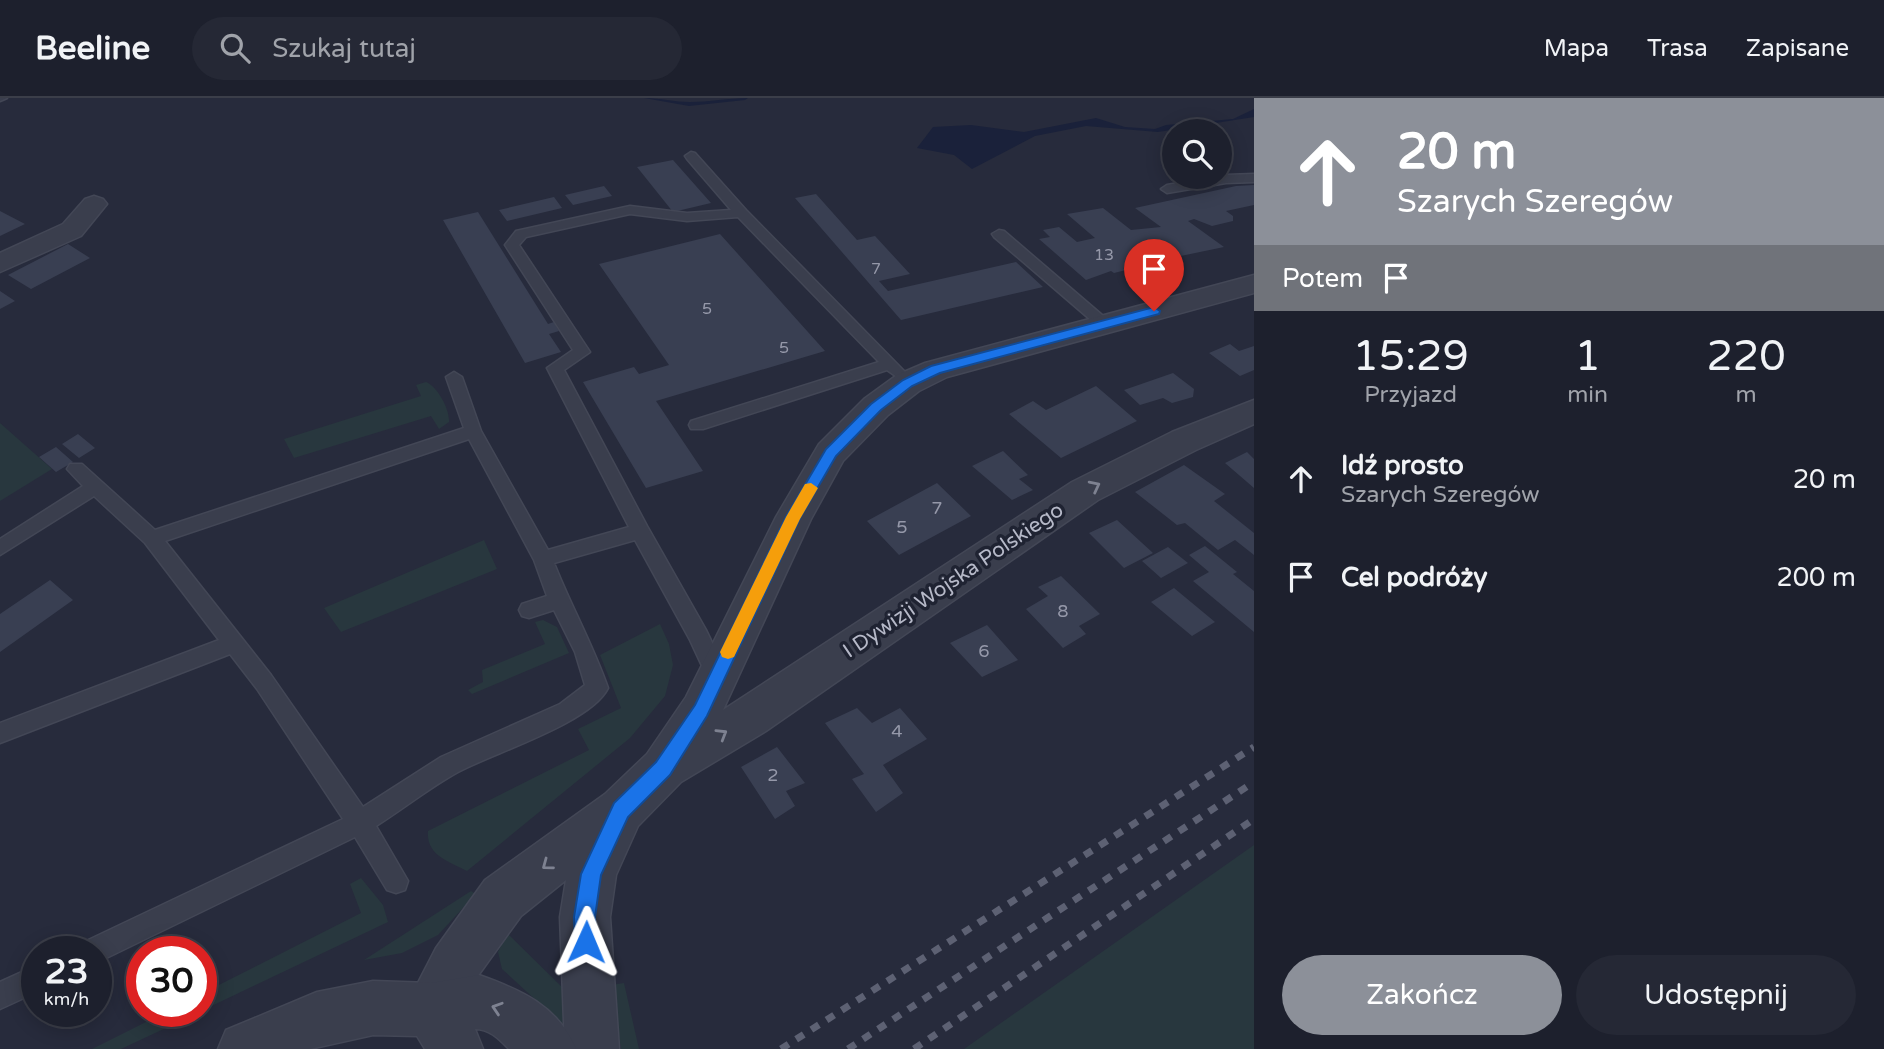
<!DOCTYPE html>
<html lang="pl">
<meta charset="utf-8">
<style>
body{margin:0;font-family:"Varela Round",sans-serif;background:#252835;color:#f1f3f6;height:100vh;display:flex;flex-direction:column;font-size:26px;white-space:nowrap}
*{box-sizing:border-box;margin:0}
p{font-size:23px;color:#a0a3aa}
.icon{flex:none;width:38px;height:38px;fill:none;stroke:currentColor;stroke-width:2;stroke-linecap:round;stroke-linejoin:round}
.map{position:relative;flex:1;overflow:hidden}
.sheet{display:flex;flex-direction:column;background:#1d202d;width:630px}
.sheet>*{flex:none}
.top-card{background:#8c9099;color:#fff;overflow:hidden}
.fabs{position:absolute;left:1162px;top:21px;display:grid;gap:14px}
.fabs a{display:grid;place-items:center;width:70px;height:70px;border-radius:50%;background:#1d202d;box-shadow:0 4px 18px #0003,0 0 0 2px #3b3e49;font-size:35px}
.speed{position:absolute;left:21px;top:838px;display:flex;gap:14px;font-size:35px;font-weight:700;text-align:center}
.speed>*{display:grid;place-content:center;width:91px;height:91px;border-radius:50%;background:#1d202d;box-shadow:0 4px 18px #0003,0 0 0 2px #3b3e49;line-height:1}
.speed small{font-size:18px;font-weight:400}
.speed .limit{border:10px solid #d22;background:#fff;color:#111}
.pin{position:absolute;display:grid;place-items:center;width:60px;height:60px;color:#fff;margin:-72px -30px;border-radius:50% 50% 50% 0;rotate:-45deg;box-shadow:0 0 7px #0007}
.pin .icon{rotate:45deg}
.me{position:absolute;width:77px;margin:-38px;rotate:1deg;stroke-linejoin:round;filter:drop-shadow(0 0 5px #0008)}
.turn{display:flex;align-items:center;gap:24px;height:147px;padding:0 28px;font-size:32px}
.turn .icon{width:91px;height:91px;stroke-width:2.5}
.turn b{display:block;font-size:49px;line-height:60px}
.then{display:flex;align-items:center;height:66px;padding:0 28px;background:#0003;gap:14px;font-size:26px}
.eta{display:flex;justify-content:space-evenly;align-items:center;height:119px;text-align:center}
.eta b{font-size:42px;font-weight:600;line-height:49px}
.cta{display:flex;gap:14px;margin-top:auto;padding:14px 28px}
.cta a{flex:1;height:80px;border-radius:42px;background:#8c9099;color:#fff;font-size:28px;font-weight:600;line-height:80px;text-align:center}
.cta a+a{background:#252835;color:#f1f3f6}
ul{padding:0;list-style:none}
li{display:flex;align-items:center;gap:21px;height:98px;padding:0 28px}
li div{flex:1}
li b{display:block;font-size:26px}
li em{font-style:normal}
header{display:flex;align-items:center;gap:42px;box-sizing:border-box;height:98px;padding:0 35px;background:#1d202d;border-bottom:2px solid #3b3e49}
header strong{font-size:33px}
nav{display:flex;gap:38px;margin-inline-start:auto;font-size:24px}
.search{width:490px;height:63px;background:#252835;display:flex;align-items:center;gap:18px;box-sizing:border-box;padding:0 24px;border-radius:38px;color:#a0a3aa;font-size:26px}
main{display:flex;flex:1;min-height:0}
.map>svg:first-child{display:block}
.green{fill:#28373e}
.water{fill:#1a213a}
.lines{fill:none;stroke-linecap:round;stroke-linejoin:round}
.stream{fill:#1a213a;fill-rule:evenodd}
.building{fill:#393f52}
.service-casing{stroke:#434756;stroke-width:3}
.minor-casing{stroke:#434756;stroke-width:3}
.tertiary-casing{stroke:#434756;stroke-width:3}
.service{fill:#3a3e4d;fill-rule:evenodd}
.minor{fill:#3a3e4d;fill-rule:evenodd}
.tertiary{fill:#3a3e4d;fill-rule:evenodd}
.rail{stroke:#5d6173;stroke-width:7;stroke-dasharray:9 9;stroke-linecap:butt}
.oneway{stroke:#7e8291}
.route{fill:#1a73e8;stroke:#114b97;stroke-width:2}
.slow{fill:#f59e0b}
.labels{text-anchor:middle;stroke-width:7;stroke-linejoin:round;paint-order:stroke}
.far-number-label{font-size:16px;fill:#9598a9}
.number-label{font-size:18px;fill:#9598a9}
.street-label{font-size:21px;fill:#b6b9c8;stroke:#1f2332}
</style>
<header>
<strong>Beeline</strong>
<div class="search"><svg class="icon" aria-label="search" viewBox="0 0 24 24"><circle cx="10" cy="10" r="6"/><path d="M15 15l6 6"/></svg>Szukaj tutaj</div>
<nav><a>Mapa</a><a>Trasa</a><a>Zapisane</a></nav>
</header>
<main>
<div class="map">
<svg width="1254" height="951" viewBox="0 0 1254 951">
<rect width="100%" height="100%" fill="#272b3c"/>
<!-- green -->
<path class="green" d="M 426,284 C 438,289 450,312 449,324 L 439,331 L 431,318 L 294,360 L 284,341 L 421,298 L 416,287 Z
M 0,325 L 52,371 L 0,403 Z
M 484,442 L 497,471 L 341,534 L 324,510 Z
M 543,522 L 557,529 L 569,555 L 472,596 L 468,592 L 483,584 L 482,572 L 545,546 L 535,524 Z
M 660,526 L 669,546 L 673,567 L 665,598 L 630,640 L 467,773 C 448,763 426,757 428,733 L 589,652 L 578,631 L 621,610 L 600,557 Z
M 1254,747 L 1254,951 L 964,951 Z
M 361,780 L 383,807 L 388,824 L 201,913 L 201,896 L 361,815 L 350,786 Z
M 471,793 L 476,796 L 438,837 L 402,855 L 364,862 Z
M 507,835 L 566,893 L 566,935 L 552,917 L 502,871 L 498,854 Z
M 624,885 L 639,951 L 621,951 L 611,887 Z
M 166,914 L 200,914 L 121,951 L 92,951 Z"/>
<!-- water -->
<path class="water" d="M 1254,11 L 1254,19 L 1158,34 L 1086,28 L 1035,38 L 972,71 L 954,57 L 917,50 L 933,29 L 971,27 L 1024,34 L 1096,20 L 1125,29 L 1155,31 L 1166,27 L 1233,21 Z"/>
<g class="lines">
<!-- stream -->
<path class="stream" d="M 644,0 C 660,0 675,4 690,4 C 709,4 729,0 748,0 L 745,2 L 689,8 Z"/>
</g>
<!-- building -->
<path class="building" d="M 673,62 L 711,105 L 673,114 L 637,69 Z
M 1254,87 L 1254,107 L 1226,113 L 1233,118 L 1233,123 L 1212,128 L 1194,121 L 1188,123 L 1224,149 L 1123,170 L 1126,172 L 1114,175 L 1111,173 L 1086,182 L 1039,141 L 1050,139 L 1043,132 L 1059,129 L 1077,144 L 1095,140 L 1067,116 L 1103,110 L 1131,132 L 1161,129 L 1135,110 L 1236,88 Z
M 604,88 L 612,98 L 573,107 L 565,97 Z
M 816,96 L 857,142 L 875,138 L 910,176 L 879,183 L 888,193 L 1016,164 L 1043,189 L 901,222 L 795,100 Z
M 554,99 L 562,110 L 507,123 L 499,112 Z
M 0,113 L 25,126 L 0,138 Z
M 478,114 L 548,226 L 554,224 L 559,233 L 549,236 L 561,254 L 525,265 L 443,122 Z
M 720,136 L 825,253 L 656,303 L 703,373 L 646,390 L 583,284 L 634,269 L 639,276 L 669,267 L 599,166 Z
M 68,146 L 90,160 L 31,191 L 8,177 Z
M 0,193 L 15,203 L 0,211 Z
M 1230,246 L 1239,253 L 1254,248 L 1254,272 L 1240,278 L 1209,255 Z
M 1173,275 L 1194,291 L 1193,299 L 1172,305 L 1163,300 L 1140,307 L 1124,292 Z
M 1096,288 L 1137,323 L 1061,360 L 1009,316 L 1033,303 L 1046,312 Z
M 78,336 L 95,350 L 79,360 L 62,346 Z
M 56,349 L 73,364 L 56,374 L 39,359 Z
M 1003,353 L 1028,377 L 1019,381 L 1033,392 L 1012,402 L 972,368 Z
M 1247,354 L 1254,361 L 1254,390 L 1225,365 Z
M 1184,367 L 1225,396 L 1214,403 L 1254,435 L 1254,457 L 1235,442 L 1218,452 L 1185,425 L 1177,427 L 1135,394 Z
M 937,385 L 971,418 L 899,457 L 867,423 Z
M 1117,422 L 1153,455 L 1124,470 L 1089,435 Z
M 1205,448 L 1237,474 L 1233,476 L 1254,493 L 1254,534 L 1193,483 L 1209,474 L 1189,457 Z
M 1168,449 L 1188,465 L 1161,480 L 1142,463 Z
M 1061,478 L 1100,516 L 1079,528 L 1086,536 L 1063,550 L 1026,511 L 1048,498 L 1038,489 Z
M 50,482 L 73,502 L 0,554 L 0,516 Z
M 1174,490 L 1215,524 L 1192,538 L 1151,504 Z
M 987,527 L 1018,562 L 982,579 L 950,545 Z
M 857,610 L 872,625 L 900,610 L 927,641 L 883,667 L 903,695 L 876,714 L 852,681 L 864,676 L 825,625 Z
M 777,649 L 805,685 L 786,693 L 795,708 L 775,721 L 741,669 Z"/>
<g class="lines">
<!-- service casing -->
<g class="service-casing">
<path id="service" d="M 0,0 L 7,0 L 0,3 Z
M 691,54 L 695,55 L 746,112 L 905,274 L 897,279 L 887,272 L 703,331 L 691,331 L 689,327 L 691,323 L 879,264 L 738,119 L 687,123 L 630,116 L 526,139 L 519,147 L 590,254 L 564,272 L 647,428 L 706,532 L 728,578 L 724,585 L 717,587 L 710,585 L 690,542 L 635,442 L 554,465 C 571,508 593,547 608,590 C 591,625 493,655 458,674 C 429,690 403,711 376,728 L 408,783 L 405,792 L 396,795 L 387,792 L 355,739 L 96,865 L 96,854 L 78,854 L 82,845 L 343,721 L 257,591 L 230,556 L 0,645 L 0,625 L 219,542 L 145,445 L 94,398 L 0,457 L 0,441 L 83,388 L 67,371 L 70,366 L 82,366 L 155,432 L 464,330 L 446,279 L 454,274 L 462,279 L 481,333 L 548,452 L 629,429 L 547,270 L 573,252 L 505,147 L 516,133 L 630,108 L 687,115 L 731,112 L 687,61 L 685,58 ZM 469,341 L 534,462 L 547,498 L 522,506 L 519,512 L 522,518 L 529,520 L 554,512 L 575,554 L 585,587 L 560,606 L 441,659 L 363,709 L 271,577 L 165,443 Z
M 1254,76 L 1254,84 L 1226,85 L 1167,95 L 1161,91 L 1167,87 L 1226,77 Z
M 999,132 L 1004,133 L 1109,223 L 1111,226 L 1109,229 L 1099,229 L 994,139 L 992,136 Z
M 37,867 L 37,894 L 0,911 L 0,884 Z"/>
</g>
<!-- minor casing -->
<g class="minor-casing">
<path id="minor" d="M 94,98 L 103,101 L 107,106 L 81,138 L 0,174 L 0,155 L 63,126 L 85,101 Z
M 1254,177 L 1254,195 L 947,279 L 919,293 L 888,317 L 843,363 L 811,421 L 723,612 L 1072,384 L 1172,334 L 1254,302 L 1254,326 L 1196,352 L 1098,402 L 766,633 L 681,684 L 638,728 L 616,777 L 610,819 L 619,951 L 565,951 L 560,819 L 566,782 L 521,818 L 472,886 L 450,931 L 431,939 L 412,931 L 404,912 L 436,850 L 485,782 L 605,696 L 647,656 L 686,599 L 776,419 L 819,346 L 864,301 L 897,277 L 925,265 Z"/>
</g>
<!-- tertiary casing -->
<g class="tertiary-casing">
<path id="tertiary" d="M 479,877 C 521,892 558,908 576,951 L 509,951 C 499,941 490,931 475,931 L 483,951 L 425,951 L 417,938 L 373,937 L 310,951 L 218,951 L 226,932 L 317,894 L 373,883 L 431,885 Z"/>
</g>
<!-- service -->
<use href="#service" class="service"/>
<!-- minor -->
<use href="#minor" class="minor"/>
<!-- tertiary -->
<use href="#tertiary" class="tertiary"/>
<!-- rail -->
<path class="rail" d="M 781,951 L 1254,649
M 848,951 L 1254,684
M 914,951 L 1254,721"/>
</g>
<!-- one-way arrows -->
<defs><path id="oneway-chevron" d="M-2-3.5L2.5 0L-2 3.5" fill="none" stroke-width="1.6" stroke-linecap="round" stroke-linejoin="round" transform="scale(1.75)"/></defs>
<g class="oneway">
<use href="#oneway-chevron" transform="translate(1095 388) rotate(-27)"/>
<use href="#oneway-chevron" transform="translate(722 636) rotate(-31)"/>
<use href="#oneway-chevron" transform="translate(547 767) rotate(143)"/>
<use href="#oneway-chevron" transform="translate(497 910) rotate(-162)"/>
</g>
<!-- route -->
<path class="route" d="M 1154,209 L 1160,213 L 1159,216 L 940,275 L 912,288 L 881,312 L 836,358 L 800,420 L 707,618 L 670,677 L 628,719 L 601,777 L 595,819 L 596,844 L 593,852 L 586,855 L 578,852 L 575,844 L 574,819 L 581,776 L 614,705 L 656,664 L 695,607 L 786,419 L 826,351 L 871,306 L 903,282 L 931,268 Z"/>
<!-- slow -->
<path class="slow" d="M 811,385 L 818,390 L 800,421 L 734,559 L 728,561 L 722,559 L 720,554 L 786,419 L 805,386 Z"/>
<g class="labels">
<!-- far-number labels -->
<g class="far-number-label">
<text x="1104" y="162">13</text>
<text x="876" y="176">7</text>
<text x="707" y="216">5</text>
<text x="784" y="255">5</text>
</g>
<!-- number labels -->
<g class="number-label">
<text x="937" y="416">7</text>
<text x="902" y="435">5</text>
<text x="1063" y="519">8</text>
<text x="984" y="559">6</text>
<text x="897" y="639">4</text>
<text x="773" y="683">2</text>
</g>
<!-- street labels -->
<g class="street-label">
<text transform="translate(953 482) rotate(-34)" y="7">I Dywizji Wojska Polskiego</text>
</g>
</g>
</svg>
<div class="fabs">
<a><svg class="icon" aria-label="search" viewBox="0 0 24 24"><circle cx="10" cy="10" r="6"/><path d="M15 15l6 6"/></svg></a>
</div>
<div class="speed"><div>23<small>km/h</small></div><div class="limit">30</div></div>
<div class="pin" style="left:1154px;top:213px;background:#d93025"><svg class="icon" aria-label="arrive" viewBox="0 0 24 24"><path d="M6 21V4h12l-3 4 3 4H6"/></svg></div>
<svg class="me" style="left:586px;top:844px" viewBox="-20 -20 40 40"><path d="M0-17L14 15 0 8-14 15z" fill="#1a73e8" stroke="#fff" stroke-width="4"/></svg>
</div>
<section class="sheet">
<div class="top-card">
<div class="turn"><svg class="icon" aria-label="ahead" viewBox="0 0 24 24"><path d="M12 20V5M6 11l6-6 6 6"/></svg><div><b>20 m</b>Szarych Szeregów</div></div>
<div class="then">Potem<svg class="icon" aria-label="arrive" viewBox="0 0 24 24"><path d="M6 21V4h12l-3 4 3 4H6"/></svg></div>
</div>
<div class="eta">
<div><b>15:29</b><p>Przyjazd</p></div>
<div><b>1</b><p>min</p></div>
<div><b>220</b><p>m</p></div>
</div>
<ul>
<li><svg class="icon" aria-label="ahead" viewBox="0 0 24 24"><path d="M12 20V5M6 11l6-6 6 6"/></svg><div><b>Idź prosto</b><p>Szarych Szeregów</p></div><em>20 m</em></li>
<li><svg class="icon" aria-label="arrive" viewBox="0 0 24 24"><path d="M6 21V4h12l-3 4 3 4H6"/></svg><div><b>Cel podróży</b></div><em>200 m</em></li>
</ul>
<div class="cta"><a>Zakończ</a><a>Udostępnij</a></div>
</section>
</main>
